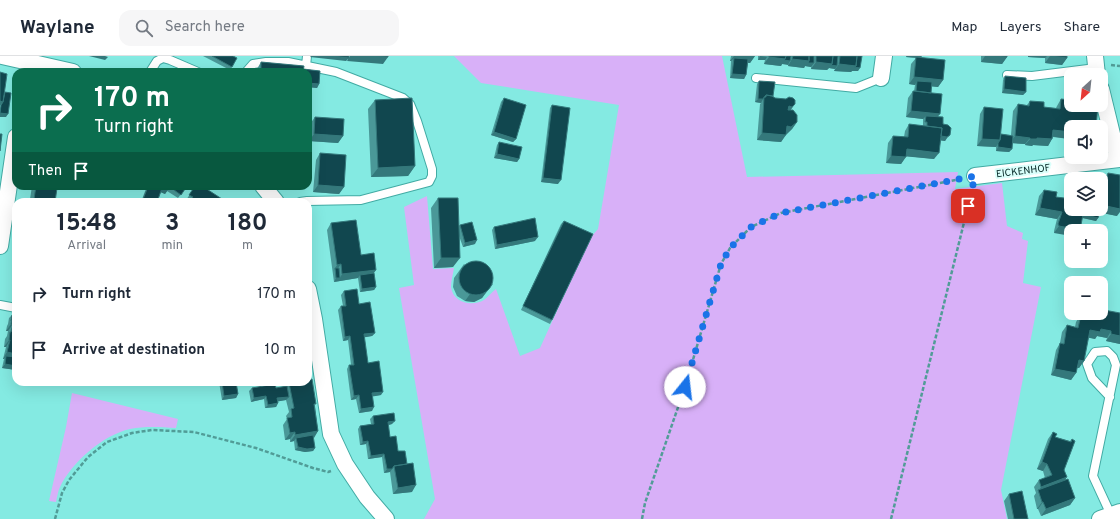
<!DOCTYPE html>
<meta charset="utf-8">
<style>
body{margin:0;font-family:Overpass,sans-serif;background:#f6f6f7;color:#1f2937;height:100vh;display:flex;flex-direction:column;font-size:15px;white-space:nowrap}
*{box-sizing:border-box;margin:0}
p{font-size:13px;color:#747a83}
.icon{flex:none;width:22px;height:22px;fill:none;stroke:currentColor;stroke-width:2;stroke-linecap:round;stroke-linejoin:round}
.map{position:relative;flex:1;overflow:hidden}
.drawer{position:absolute;left:12px;top:142px;width:300px;height:188px;display:flex;flex-direction:column;background:#fff;border-radius:12px;box-shadow:0 4px 16px #0002}
.drawer>*{flex:none}
.top-card{position:absolute;left:12px;top:12px;width:300px;height:122px;border-radius:12px;box-shadow:0 4px 16px #0002;background:#0b6e4f;color:#fff;overflow:hidden}
.needle{width:26px;rotate:207deg}
.buttons{position:absolute;left:1064px;top:12px;display:grid;gap:8px}
.buttons a{display:grid;place-items:center;width:44px;height:44px;border-radius:8px;background:#fff;box-shadow:0 4px 16px #0002;font-size:20px}
.pin{position:absolute;display:grid;place-items:center;width:34px;height:34px;color:#fff;margin:-17px;border-radius:8px;box-shadow:0 2px 6px #0006}
.me{position:absolute;width:44px;margin:-22px;rotate:16deg;stroke-linejoin:round;filter:drop-shadow(0 0 3px #0008)}
.turn{display:flex;align-items:center;gap:14px;height:84px;padding:0 16px;font-size:18px}
.turn .icon{width:52px;height:52px;stroke-width:2.5}
.turn b{display:block;font-size:28px;line-height:34px}
.then{display:flex;align-items:center;height:38px;padding:0 16px;background:#0003;gap:8px;font-size:15px}
.eta{display:flex;justify-content:space-evenly;align-items:center;height:68px;text-align:center}
.eta b{font-size:24px;font-weight:700;line-height:28px}
ul{padding:0;list-style:none}
li{display:flex;align-items:center;gap:12px;height:56px;padding:0 16px}
li div{flex:1}
li b{display:block;font-size:15px}
li em{font-style:normal}
header{display:flex;align-items:center;gap:24px;box-sizing:border-box;height:56px;padding:0 20px;background:#fff;border-bottom:1px solid #e0e1e3}
header strong{font-size:19px}
nav{display:flex;gap:22px;margin-inline-start:auto;font-size:14px}
.search{width:280px;height:36px;background:#f6f6f7;display:flex;align-items:center;gap:10px;box-sizing:border-box;padding:0 14px;border-radius:12px;color:#747a83;font-size:15px}
.map>svg:first-child{display:block}
.green{fill:#d8b0f8}
.lines{fill:none;stroke-linecap:round;stroke-linejoin:round}
.lane-casing{stroke:#42aba4;stroke-width:10}
.street-casing{stroke:#42aba4;stroke-width:18}
.path{stroke:#519c97;stroke-width:2.5;stroke-dasharray:4 2;stroke-linecap:butt}
.lane{stroke:#fff;stroke-width:8}
.street{stroke:#fff;stroke-width:16}
.wall{fill:#4a9898}
.shaded-wall{fill:#34787b}
.building{fill:#11474f;stroke:#34787b}
.route{stroke:#1a73e8;stroke-width:7;stroke-dasharray:0 12.6}
.labels{text-anchor:middle;stroke-width:4;stroke-linejoin:round;paint-order:stroke}
.street-label{font-size:10px;fill:#032523;stroke:#dafffb}
</style>
<header>
<strong>Waylane</strong>
<div class="search"><svg class="icon" aria-label="search" viewBox="0 0 24 24"><circle cx="10" cy="10" r="6"/><path d="M15 15l6 6"/></svg>Search here</div>
<nav><a>Map</a><a>Layers</a><a>Share</a></nav>
</header>
<div class="map">
<svg width="1120" height="463" viewBox="0 0 1120 463">
<rect width="100%" height="100%" fill="#84eae2"/>
<!-- green -->
<path class="green" d="M 454,0 L 722,0 L 747,121 L 958,116 L 955,133 L 1002,127 L 1007,170 L 1023,177 L 1022,183 L 1028,185 L 1023,227 L 1041,231 L 1001,434 L 1007,463 L 424,463 L 435,443 L 399,232 L 414,229 L 404,151 L 427,140 L 433,213 L 454,212 C 453,218 451,225 451,231 C 453,247 472,251 484,244 C 488,241 492,236 496,233 L 520,300 L 540,292 L 590,182 L 598,173 L 619,49 L 481,27 Z
M 72,337 L 178,363 L 176,372 C 160,371 145,370 130,373 C 103,379 72,406 60,431 C 58,435 57,441 56,446 L 49,445 L 66,371 Z"/>
<g class="lines">
<!-- lane casing -->
<g class="lane-casing">
<path id="lane" d="M 306,10 L 307,0
M 150,16 L 157,5 L 163,2 L 170,4 L 198,16
M 246,16 L 253,8 L 266,6 L 288,6 L 336,16 L 403,42 L 410,48 L 417,65 L 432,113 L 432,120 L 429,126 L 361,144 L 307,145 L 300,146
M 1007,19 L 1032,20 L 1096,12
M 756,22 L 856,32 L 881,22
M 0,249 L 16,252
M 1110,341 L 1092,322 L 1087,308 L 1095,296 L 1107,295 L 1113,301 L 1116,309 L 1093,420 L 1111,459"/>
</g>
<!-- street casing -->
<g class="street-casing">
<path id="street" d="M 2,0 L 73,16
M 1095,0 L 1097,19
M 881,22 L 884,0
M 1101,33 L 1118,103
M 975,120 L 1120,103
M 263,130 L 276,146
M 0,190 L 16,81
M 308,233 L 314,263 L 331,378 L 345,408 L 367,441 L 386,463
M 1100,463 L 1120,456"/>
</g>
<!-- path -->
<path class="path" d="M 1111,9 L 1120,10
M 55,463 L 62,437 L 69,424 L 88,401 L 107,386 L 132,377 L 152,374 L 194,376 L 256,392 L 313,412 L 328,416 L 331,415
M 642,463 L 645,447 L 685,331 L 721,208 L 730,192 L 751,171 L 781,157 L 961,123
M 891,463 L 972,134"/>
<!-- lane -->
<use href="#lane" class="lane"/>
<!-- street -->
<use href="#street" class="street"/>
</g>
<!-- wall -->
<path class="wall" d="M 203,0 L 233,0 L 232,11 L 230,14 Z
M 731,0 L 755,0 L 750,7 L 748,7 L 746,19 L 744,23 L 730,22 L 731,5 L 730,5 Z
M 758,0 L 862,0 L 858,15 L 852,15 L 851,16 L 834,15 L 835,13 L 829,12 L 827,14 L 811,13 L 811,11 L 805,10 L 804,12 L 788,10 L 788,8 L 782,8 L 781,10 L 764,8 L 765,4 L 758,4 Z
M 906,0 L 922,0 L 920,2 L 943,24 L 938,31 L 931,30 L 931,37 L 938,60 L 943,68 L 947,82 L 945,85 L 940,84 L 934,103 L 906,100 L 901,108 L 886,107 L 888,87 L 893,80 L 904,81 L 905,75 L 909,68 L 923,70 L 923,63 L 906,61 L 908,42 L 913,35 L 914,35 L 915,29 L 909,28 L 911,8 L 916,2 L 906,1 Z
M 981,0 L 1007,0 L 1007,1 L 1002,8 L 981,6 Z
M 1028,0 L 1067,0 L 1067,2 L 1062,9 L 1045,7 L 1045,2 L 1028,1 Z
M 261,6 L 304,10 L 303,13 L 320,15 L 319,28 L 317,32 L 308,31 L 308,16 L 256,16 L 257,13 Z
M 1005,20 L 1026,36 L 1023,39 L 1002,37 L 1003,24 Z
M 759,25 L 775,42 L 791,54 L 797,66 L 792,73 L 786,78 L 781,86 L 757,84 L 760,48 L 761,47 L 755,46 L 757,28 Z
M 504,42 L 516,83 L 513,86 L 491,79 L 501,46 Z
M 1071,42 L 1071,84 L 1069,84 L 1069,83 L 1053,81 L 1048,90 L 1033,89 L 1032,90 L 1025,89 L 1025,88 L 1012,87 L 1012,93 L 1009,96 L 996,95 L 996,91 L 977,90 L 980,58 L 984,51 L 1001,78 L 1011,79 L 1013,55 L 1018,48 L 1027,49 L 1030,45 L 1044,51 L 1056,52 L 1057,50 L 1061,43 L 1070,44 Z
M 375,44 L 415,110 L 408,120 L 371,121 L 368,53 Z
M 552,49 L 558,128 L 541,126 L 550,52 Z
M 315,61 L 343,80 L 338,87 L 309,85 L 310,68 Z
M 499,86 L 519,103 L 517,106 L 494,102 L 497,89 Z
M 320,97 L 344,131 L 339,138 L 313,136 L 316,104 Z
M 1108,117 L 1117,160 L 1099,156 L 1098,162 L 1096,165 L 1082,162 L 1079,175 L 1071,175 L 1054,177 L 1054,175 L 1057,163 L 1035,159 L 1039,140 L 1044,134 L 1056,141 L 1064,142 L 1065,141 L 1101,153 L 1101,135 L 1103,123 Z
M 32,130 L 57,130 L 55,132 L 55,146 L 27,146 L 29,143 L 30,143 Z
M 147,130 L 187,130 L 178,142 L 167,135 L 165,138 L 161,136 L 157,146 L 141,146 Z
M 195,130 L 224,146 L 185,146 Z
M 438,142 L 459,170 L 460,169 L 475,188 L 463,191 L 459,180 L 453,211 L 434,212 L 431,152 Z
M 564,165 L 552,264 L 550,268 L 521,254 L 561,168 Z
M 331,167 L 361,199 L 374,217 L 376,231 L 374,234 L 360,236 L 358,222 L 334,226 L 327,174 Z
M 494,171 L 535,185 L 495,193 L 492,174 Z
M 464,208 L 493,228 L 482,242 L 474,246 L 465,245 L 457,240 L 453,231 L 454,222 Z
M 344,235 L 359,248 L 375,277 L 372,280 L 364,281 L 368,307 L 381,339 L 373,340 L 372,355 L 359,357 L 356,343 L 351,344 L 347,313 L 349,309 L 351,309 L 348,284 L 343,285 L 338,254 L 341,250 L 343,250 L 341,239 Z
M 1104,254 L 1120,288 L 1106,285 L 1107,282 L 1097,280 L 1095,283 L 1088,281 L 1084,305 L 1079,312 L 1077,311 L 1076,317 L 1071,324 L 1051,319 L 1056,294 L 1060,287 L 1062,276 L 1067,269 L 1075,271 L 1076,266 L 1080,260 L 1080,257 L 1101,257 Z
M 12,259 L 16,259 L 16,314 L 2,312 L 4,303 L 3,303 L 6,291 L 4,291 L 5,283 L 7,280 L 8,275 L 6,275 L 7,270 L 8,268 L 9,262 Z
M 97,326 L 105,326 L 99,330 Z
M 219,326 L 236,326 L 238,338 L 236,342 L 222,344 Z
M 283,326 L 308,326 L 315,350 L 318,375 L 313,382 L 315,392 L 313,395 L 305,396 L 295,394 L 294,385 L 290,386 L 290,383 L 285,384 L 283,369 L 287,363 L 286,360 L 289,356 L 286,344 L 278,345 L 278,347 L 276,351 L 265,352 L 264,343 L 251,346 L 249,335 L 252,332 L 276,332 L 284,331 Z
M 373,360 L 392,368 L 388,369 L 390,381 L 398,395 L 412,436 L 393,438 L 390,416 L 384,417 L 382,401 L 368,403 L 366,388 L 360,389 L 358,373 L 360,370 L 371,368 L 370,363 Z
M 1053,376 L 1055,381 L 1070,385 L 1072,383 L 1064,414 L 1066,424 L 1075,442 L 1070,449 L 1041,460 L 1038,453 L 1037,453 L 1034,440 L 1036,437 L 1034,431 L 1039,424 L 1045,422 L 1043,415 L 1037,413 L 1048,383 Z
M 1009,438 L 1028,463 L 1008,463 L 1004,445 Z"/>
<!-- shaded-wall -->
<path class="shaded-wall" d="M 89,0 L 105,0 L 108,1 L 105,4 Z
M 311,0 L 332,0 L 349,2 L 346,5 L 310,1 Z
M 350,0 L 370,0 L 388,1 L 383,8 L 347,5 Z
M 734,0 L 755,0 L 750,7 L 734,5 L 734,2 L 731,5 L 730,5 Z
M 760,0 L 767,1 L 765,4 L 758,4 Z
M 907,0 L 922,0 L 920,2 L 906,1 Z
M 985,0 L 994,0 L 1007,1 L 1002,8 L 981,6 Z
M 1028,0 L 1047,0 L 1045,2 L 1028,1 Z
M 1050,0 L 1067,2 L 1062,9 L 1045,7 Z
M 769,1 L 785,3 L 790,5 L 788,9 L 782,8 L 781,10 L 764,8 Z
M 792,3 L 809,5 L 814,7 L 811,11 L 805,10 L 804,12 L 788,10 Z
M 816,6 L 832,8 L 837,10 L 835,13 L 829,12 L 827,14 L 811,13 Z
M 839,8 L 856,10 L 860,12 L 858,15 L 852,15 L 851,16 L 834,15 Z
M 732,18 L 746,19 L 744,23 L 730,22 Z
M 914,21 L 943,24 L 938,31 L 917,29 L 917,25 L 915,29 L 909,28 Z
M 308,27 L 319,28 L 317,32 L 308,31 Z
M 1004,33 L 1026,36 L 1023,39 L 1002,37 Z
M 758,43 L 763,43 L 761,47 L 755,46 Z
M 0,45 L 3,46 L 0,50 Z
M 795,48 L 790,55 L 787,57 L 789,50 Z
M 911,55 L 940,58 L 935,64 L 926,60 L 923,63 L 906,61 Z
M 0,57 L 8,58 L 6,61 L 0,61 Z
M 797,66 L 792,73 L 787,78 L 782,77 L 787,70 Z
M 1053,74 L 1071,76 L 1071,80 L 1069,83 L 1049,80 Z
M 494,76 L 516,83 L 513,86 L 491,79 Z
M 762,77 L 786,79 L 781,86 L 757,84 Z
M 314,78 L 343,80 L 338,87 L 309,85 Z
M 950,79 L 947,82 L 945,85 L 937,84 L 939,80 Z
M 1015,80 L 1030,82 L 1025,88 L 1010,87 Z
M 1037,82 L 1052,83 L 1048,90 L 1033,89 L 1032,90 L 1025,89 L 1030,83 Z
M 982,83 L 1000,84 L 996,91 L 977,90 Z
M 998,91 L 1012,93 L 1009,96 L 996,95 Z
M 907,93 L 939,97 L 934,103 L 902,100 Z
M 497,98 L 519,103 L 517,106 L 494,102 Z
M 891,100 L 906,101 L 901,108 L 886,107 Z
M 415,110 L 408,120 L 371,121 L 378,112 Z
M 543,122 L 561,124 L 558,128 L 541,126 Z
M 318,129 L 344,131 L 339,138 L 313,136 Z
M 41,130 L 57,130 L 55,132 Z
M 148,130 L 167,130 L 170,131 L 165,138 L 148,131 Z
M 143,143 L 154,146 L 141,146 Z
M 1102,149 L 1120,153 L 1120,156 L 1117,160 L 1097,156 L 1099,153 L 1101,153 Z
M 1040,152 L 1062,156 L 1057,163 L 1035,159 Z
M 1082,158 L 1098,162 L 1096,165 L 1079,161 Z
M 1059,170 L 1080,174 L 1079,175 L 1071,175 L 1071,180 L 1054,177 Z
M 538,181 L 535,185 L 495,193 L 497,189 Z
M 477,184 L 475,188 L 463,191 L 465,187 Z
M 441,202 L 460,202 L 453,211 L 434,212 Z
M 341,208 L 336,215 L 335,212 L 333,216 L 337,209 Z
M 376,214 L 372,220 L 360,219 L 358,222 L 334,226 L 336,222 L 340,222 L 342,218 Z
M 376,231 L 374,234 L 360,236 L 362,233 Z
M 487,235 L 482,242 L 474,246 L 465,245 L 470,238 Z
M 11,268 L 13,268 L 8,275 L 6,275 Z
M 1101,273 L 1111,275 L 1107,282 L 1097,280 L 1095,283 L 1085,281 L 1090,274 Z
M 375,277 L 372,280 L 361,282 L 364,278 Z
M 1111,278 L 1120,280 L 1120,288 L 1106,285 Z
M 350,280 L 348,284 L 343,285 L 345,281 Z
M 9,284 L 10,284 L 6,291 L 4,291 Z
M 7,296 L 16,298 L 16,305 L 6,300 L 4,303 L 3,303 Z
M 1079,304 L 1084,305 L 1079,312 L 1074,311 Z
M 5,308 L 16,310 L 16,314 L 2,312 Z
M 1055,313 L 1076,317 L 1071,324 L 1051,319 Z
M 383,336 L 381,339 L 370,341 L 372,337 Z
M 238,338 L 236,342 L 222,344 L 224,340 Z
M 359,339 L 356,343 L 351,344 L 354,340 Z
M 266,340 L 264,343 L 251,346 L 254,342 Z
M 289,341 L 286,344 L 275,346 L 277,342 Z
M 278,347 L 276,351 L 265,352 L 268,349 Z
M 374,351 L 372,355 L 359,357 L 361,353 Z
M 395,365 L 392,368 L 385,370 L 388,366 Z
M 318,375 L 314,382 L 297,385 L 296,382 L 294,385 L 290,386 L 295,379 Z
M 295,376 L 290,383 L 285,384 L 290,377 Z
M 368,385 L 366,388 L 360,389 L 363,386 Z
M 298,391 L 315,392 L 313,395 L 305,396 L 295,394 Z
M 384,398 L 382,401 L 368,403 L 371,400 Z
M 1042,406 L 1047,408 L 1043,415 L 1037,413 Z
M 387,413 L 392,413 L 390,416 L 384,417 Z
M 1067,421 L 1062,428 L 1039,434 L 1041,431 Z
M 416,429 L 412,436 L 393,438 L 398,432 Z
M 1075,442 L 1070,449 L 1041,460 L 1046,453 Z
M 1042,446 L 1043,446 L 1038,453 L 1037,453 Z"/>
<!-- building -->
<path class="building" d="M 212,0 L 233,0 L 237,2 L 232,11 Z
M 332,0 L 349,0 L 349,2 Z
M 370,0 L 388,0 L 388,1 Z
M 769,0 L 786,0 L 785,3 L 769,1 Z
M 786,0 L 791,0 L 790,5 L 784,4 L 785,3 Z
M 793,0 L 809,0 L 809,5 L 792,3 Z
M 809,0 L 814,0 L 814,7 L 808,7 L 809,5 Z
M 816,0 L 833,0 L 832,8 L 816,6 Z
M 833,0 L 838,0 L 837,10 L 831,9 L 832,8 Z
M 840,0 L 857,0 L 856,10 L 839,8 Z
M 857,0 L 862,0 L 860,12 L 854,11 L 856,10 Z
M 994,0 L 1007,0 L 1007,1 Z
M 1050,0 L 1067,0 L 1067,2 Z
M 916,1 L 945,4 L 943,24 L 914,21 Z
M 734,2 L 748,3 L 746,19 L 732,18 Z
M 261,6 L 304,10 L 303,16 L 261,16 Z
M 303,13 L 320,15 L 319,28 L 308,27 L 308,16 L 303,16 Z
M 0,16 L 7,18 L 3,46 L 0,45 Z
M 1005,20 L 1026,22 L 1026,36 L 1004,33 Z
M 759,25 L 775,26 L 773,40 L 766,39 L 763,43 L 758,43 Z
M 917,25 L 932,26 L 931,37 L 916,35 Z
M 913,35 L 942,38 L 940,58 L 911,55 Z
M 5,36 L 11,37 L 8,58 L 0,57 L 1,49 L 3,46 Z
M 766,39 L 772,40 L 775,42 L 786,43 L 789,41 L 793,42 L 795,44 L 795,48 L 792,51 L 789,50 L 788,54 L 793,54 L 797,59 L 797,66 L 791,71 L 787,70 L 786,79 L 762,77 L 764,41 L 766,41 Z
M 412,42 L 415,110 L 378,112 L 375,44 Z
M 504,42 L 526,49 L 516,83 L 494,76 Z
M 1061,43 L 1071,44 L 1071,49 L 1098,49 L 1096,71 L 1071,71 L 1071,76 L 1053,74 L 1052,83 L 1037,82 L 1037,83 L 1030,83 L 1030,82 L 1015,80 L 1018,48 L 1029,50 L 1030,45 L 1044,46 L 1044,51 L 1060,53 Z
M 552,49 L 570,52 L 561,124 L 543,122 Z
M 984,51 L 1003,53 L 1000,84 L 982,83 Z
M 926,60 L 943,61 L 943,68 L 948,69 L 951,72 L 950,79 L 947,81 L 941,80 L 942,72 L 927,70 L 927,66 L 925,66 Z
M 315,61 L 344,63 L 343,80 L 314,78 Z
M 909,68 L 942,72 L 939,97 L 907,93 L 906,101 L 891,100 L 893,80 L 908,81 Z
M 1097,70 L 1101,70 L 1101,76 L 1101,71 L 1096,71 Z
M 0,78 L 2,78 L 0,95 Z
M 1001,78 L 1013,80 L 1012,93 L 998,91 L 998,87 L 1000,84 Z
M 499,86 L 522,91 L 519,103 L 497,98 Z
M 320,97 L 346,99 L 344,131 L 318,129 Z
M 1108,117 L 1120,119 L 1120,153 L 1102,149 Z
M 36,130 L 42,130 L 57,132 L 55,146 L 29,146 L 29,143 L 34,143 Z
M 156,130 L 162,132 L 157,146 L 154,146 L 143,143 L 148,131 L 154,133 Z
M 170,130 L 187,130 L 181,139 L 170,131 Z
M 195,130 L 202,130 L 225,145 L 224,146 L 189,146 L 193,141 L 189,139 Z
M 1044,134 L 1057,136 L 1056,141 L 1064,142 L 1065,141 L 1071,143 L 1071,153 L 1084,153 L 1080,174 L 1059,170 L 1058,168 L 1062,156 L 1040,152 Z
M 1101,136 L 1103,136 L 1101,145 Z
M 438,142 L 458,142 L 460,202 L 441,202 Z
M 1084,153 L 1100,153 L 1098,162 L 1083,158 Z
M 535,162 L 538,181 L 497,189 L 494,171 Z
M 356,164 L 361,199 L 374,197 L 376,214 L 342,218 L 341,208 L 337,209 L 331,167 Z
M 564,165 L 593,178 L 552,264 L 523,250 Z
M 472,166 L 477,184 L 465,187 L 460,169 Z
M459 222a17 17 0 1 1 34 0a17 17 0 1 1-34 0Z
M 335,212 L 339,212 L 340,222 L 336,222 Z
M 374,217 L 376,231 L 362,233 L 360,219 Z
M 357,233 L 359,248 L 370,246 L 375,277 L 364,278 L 368,307 L 379,305 L 383,336 L 372,337 L 374,351 L 361,353 L 359,339 L 354,340 L 349,309 L 354,309 L 350,280 L 345,281 L 341,250 L 346,250 L 344,235 Z
M 1101,238 L 1107,239 L 1104,254 L 1120,257 L 1120,280 L 1111,278 L 1111,275 L 1101,273 L 1100,276 L 1090,274 L 1084,305 L 1079,304 L 1076,317 L 1055,313 L 1060,287 L 1064,288 L 1067,269 L 1078,272 L 1081,259 L 1083,259 L 1084,257 L 1101,257 Z
M 12,259 L 16,259 L 16,264 L 12,264 L 11,265 Z
M 12,264 L 16,264 L 16,298 L 7,296 L 10,284 L 9,284 L 10,276 L 11,276 L 13,268 L 11,268 Z
M 6,300 L 16,301 L 16,310 L 5,308 Z
M 312,323 L 316,348 L 314,348 L 318,375 L 295,379 L 295,376 L 290,377 L 287,362 L 292,361 L 291,353 L 294,352 L 289,327 L 294,326 L 308,326 L 308,324 Z
M 222,326 L 236,326 L 238,338 L 224,340 Z
M 286,326 L 294,326 L 289,327 L 287,330 Z
M 275,328 L 276,332 L 287,330 L 289,341 L 277,342 L 278,347 L 268,349 L 266,340 L 254,342 L 252,332 Z
M 394,357 L 395,365 L 388,366 L 390,381 L 396,380 L 398,395 L 405,395 L 407,408 L 394,410 L 392,413 L 387,413 L 384,398 L 371,400 L 368,385 L 363,386 L 360,370 L 374,368 L 373,360 Z
M 1053,376 L 1057,378 L 1055,381 L 1071,386 L 1072,383 L 1075,385 L 1064,414 L 1067,421 L 1041,431 L 1039,424 L 1052,419 L 1047,408 L 1042,406 Z
M 313,379 L 315,392 L 307,393 L 298,391 L 296,382 Z
M 413,407 L 416,429 L 398,432 L 394,410 Z
M 1068,423 L 1075,442 L 1046,453 L 1043,446 L 1042,446 L 1038,434 Z
M 1022,435 L 1028,463 L 1014,463 L 1009,438 Z"/>
<g class="lines">
<!-- route -->
<path class="route" d="M 685,331 L 721,208 L 730,192 L 751,171 L 781,157 L 975,120 L 968,150"/>
</g>
<g class="labels">
<!-- street labels -->
<g class="street-label">
<text transform="translate(1023 114) rotate(-7)" y="4">EICKENHOF</text>
</g>
</g>
</svg>
<div class="buttons">
<a><svg class="needle" viewBox="-14 -14 28 28"><path d="M0-13l5 13h-10z" fill="#e53935"/><path d="M0 13l5-13h-10z" fill="#747a83"/></svg></a>
<a><svg class="icon" aria-label="sound" viewBox="0 0 24 24"><path d="M4 9h4l5-4v14l-5-4H4zM17 9q2 3 0 6"/></svg></a>
<a><svg class="icon" aria-label="layers" viewBox="0 0 24 24"><path d="M12 4l9 5-9 5-9-5zM3 14l9 5 9-5"/></svg></a>
<a>+</a>
<a>−</a>
</div>
<div class="pin" style="left:968px;top:150px;background:#d93025"><svg class="icon" aria-label="arrive" viewBox="0 0 24 24"><path d="M6 21V4h12l-3 4 3 4H6"/></svg></div>
<svg class="me" style="left:685px;top:331px" viewBox="-20 -20 40 40"><circle r="19" fill="#fff"/><path d="M0-13L10 11 0 6-10 11z" fill="#1a73e8"/></svg>
<div class="top-card">
<div class="turn"><svg class="icon" aria-label="right" viewBox="0 0 24 24"><path d="M7 20v-9h11M14 6l5 5-5 5"/></svg><div><b>170 m</b>Turn right</div></div>
<div class="then">Then<svg class="icon" aria-label="arrive" viewBox="0 0 24 24"><path d="M6 21V4h12l-3 4 3 4H6"/></svg></div>
</div>
<section class="drawer">
<div class="eta">
<div><b>15:48</b><p>Arrival</p></div>
<div><b>3</b><p>min</p></div>
<div><b>180</b><p>m</p></div>
</div>
<ul>
<li><svg class="icon" aria-label="right" viewBox="0 0 24 24"><path d="M7 20v-9h11M14 6l5 5-5 5"/></svg><div><b>Turn right</b></div><em>170 m</em></li>
<li><svg class="icon" aria-label="arrive" viewBox="0 0 24 24"><path d="M6 21V4h12l-3 4 3 4H6"/></svg><div><b>Arrive at destination</b></div><em>10 m</em></li>
</ul>
</section>
</div>
